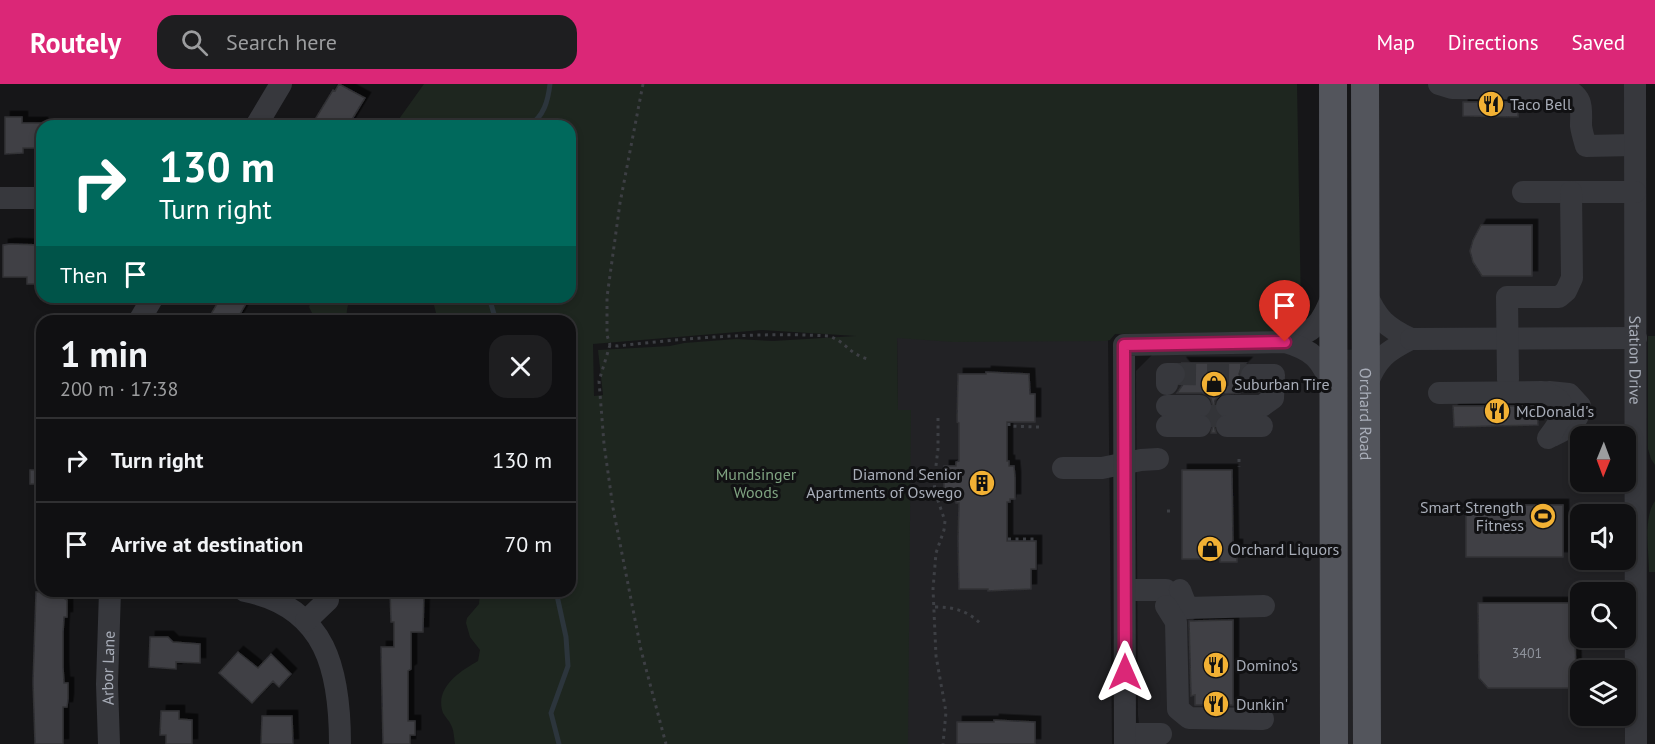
<!DOCTYPE html>
<meta charset="utf-8">
<style>
body{margin:0;font-family:"PT Sans",sans-serif;background:#1e1e20;color:#f1f3f6;height:100vh;display:flex;flex-direction:column;font-size:22px;white-space:nowrap}
*{box-sizing:border-box;margin:0}
p{font-size:20px;color:#9c9d9f}
.icon{flex:none;width:33px;height:33px;fill:none;stroke:currentColor;stroke-width:2;stroke-linecap:round;stroke-linejoin:round}
.map{position:relative;flex:1;overflow:hidden}
.details{position:absolute;left:36px;top:231px;width:540px;height:282px;display:flex;flex-direction:column;background:#101012;border-radius:18px;box-shadow:0 3px 9px #0003,0 0 0 2px #303032}
.details>*{flex:none}
.banner{position:absolute;left:36px;top:36px;width:540px;height:183px;border-radius:18px;box-shadow:0 3px 9px #0003,0 0 0 2px #303032;background:#00695c;color:#fff;overflow:hidden}
.needle{width:39px;rotate:181deg}
.tools{position:absolute;left:1570px;top:342px;display:grid;gap:12px}
.tools a{display:grid;place-items:center;width:66px;height:66px;border-radius:12px;background:#101012;box-shadow:0 3px 9px #0003,0 0 0 2px #303032;font-size:30px}
.pin{position:absolute;display:grid;place-items:center;width:51px;height:51px;color:#fff;margin:-62px -26px;border-radius:50% 50% 50% 0;rotate:-45deg;box-shadow:0 0 6px #0007}
.pin .icon{rotate:45deg}
.me{position:absolute;width:66px;margin:-33px;rotate:0deg;stroke-linejoin:round;filter:drop-shadow(0 0 4px #0008)}
.turn{display:flex;align-items:center;gap:21px;height:126px;padding:0 24px;font-size:27px}
.turn .icon{width:78px;height:78px;stroke-width:2.5}
.turn b{display:block;font-size:42px;line-height:51px}
.then{display:flex;align-items:center;height:57px;padding:0 24px;background:#0003;gap:12px;font-size:22px}
.round{display:grid;place-items:center;flex:none;width:63px;height:63px;border-radius:18px;background:#1e1e20}
.headline{display:flex;align-items:center;justify-content:space-between;height:102px;padding:0 24px}
h1{font-size:36px;font-weight:800;line-height:45px}
ul{padding:0;list-style:none}
li{display:flex;align-items:center;gap:18px;height:84px;padding:0 24px;border-top:2px solid #303032}
li div{flex:1}
li b{display:block;font-size:22px}
li em{font-style:normal}
header{display:flex;align-items:center;gap:36px;box-sizing:border-box;height:84px;padding:0 30px;background:#db2777;color:#fff}
header strong{font-size:28px}
nav{display:flex;gap:33px;margin-inline-start:auto;font-size:21px}
.search{width:420px;height:54px;background:#1e1e20;display:flex;align-items:center;gap:15px;box-sizing:border-box;padding:0 21px;border-radius:18px;color:#9c9d9f;font-size:22px}
.map>svg:first-child{display:block}
.built{fill:#222225;fill-rule:evenodd}
.green{fill:#1e261f;fill-rule:evenodd}
.lines{fill:none;stroke-linecap:round;stroke-linejoin:round}
.stream{stroke:#2c353c;stroke-width:5}
.building{fill:#404145;stroke:#303034;stroke-width:1.5;filter:url(#shadow)}
.minor-tunnel{stroke:#333438;stroke-width:22;stroke-dasharray:22 11;stroke-linecap:butt}
.path{stroke:#3d3f44;stroke-width:3;stroke-dasharray:3 4.5;stroke-linecap:butt}
.minor{stroke:#37383d;stroke-width:22}
.major{stroke:#53555c;stroke-width:28}
.route-casing{stroke:#8e194d;stroke-width:15}
.route{stroke:#db2777;stroke-width:10}
.labels{text-anchor:middle;stroke-width:6;stroke-linejoin:round;paint-order:stroke}
.number-label{font-size:14px;fill:#8e929b}
.poi-label{font-size:16px;fill:#a8adb8;stroke:#111113;text-anchor:start}
.street-label{font-size:16px;fill:#a8adb8;stroke:#111113}
.park-label{font-size:16px;fill:#7fa381;stroke:#111113}
</style>
<header>
<strong>Routely</strong>
<div class="search"><svg class="icon" aria-label="search" viewBox="0 0 24 24"><circle cx="10" cy="10" r="6"/><path d="M15 15l6 6"/></svg>Search here</div>
<nav><a>Map</a><a>Directions</a><a>Saved</a></nav>
</header>
<div class="map">
<svg width="1655" height="660" viewBox="0 0 1655 660">
<defs>
<filter id="shadow"><feDropShadow dx="5.5" dy="-5.5" stdDeviation="0" flood-color="#0009"/></filter>
</defs>
<rect width="100%" height="100%" fill="#161618"/>
<!-- built -->
<path class="built" d="M 1375,0 L 1629,0 L 1626,508 L 1581,508 L 1581,554 L 1626,554 L 1625,586 L 1581,586 L 1581,632 L 1625,632 L 1625,660 L 1141,660 L 1138,631 L 1136,287 L 1152,271 L 1378,265 ZM 1581,352 L 1626,352 L 1626,398 L 1581,398 ZM 1581,430 L 1626,430 L 1626,476 L 1581,476 Z
M 897,250 L 1108,252 L 1112,660 L 902,660 Z"/>
<!-- green -->
<path class="green" d="M 424,0 L 1297,0 L 1301,226 C 1296,239 1290,245 1276,248 L 1115,250 L 1110,256 L 1106,257 L 953,258 L 897,254 L 898,326 L 911,326 L 908,660 L 455,660 C 454,654 454,646 451,641 C 449,636 445,633 443,629 C 434,604 460,587 478,577 L 480,566 L 470,553 L 466,539 L 467,534 L 479,520 L 480,507 L 570,507 L 570,237 L 438,237 L 432,213 L 570,213 L 570,42 L 398,42 L 399,35 ZM 762,246 L 856,252 L 773,257 L 736,255 L 684,259 L 670,262 L 598,266 L 603,311 L 594,312 L 593,260 Z
M 313,213 L 353,213 C 347,218 346,229 347,237 L 316,237 L 309,223 Z
M 1648,252 L 1655,252 L 1655,381 L 1651,375 L 1648,365 Z
M 1655,417 L 1655,488 L 1649,488 C 1649,468 1643,433 1655,417 Z"/>
<g class="lines">
<!-- stream -->
<path class="stream" d="M 529,42 C 544,32 548,17 550,0
M 489,213 L 496,237
M 556,507 L 566,553 L 568,582 L 551,629 L 559,660"/>
</g>
<!-- building -->
<path class="building" d="M 339,0 L 365,14 L 348,42 L 311,42 L 333,6 L 335,7 Z
M 1463,18 L 1518,18 L 1518,33 L 1463,32 Z
M 5,33 L 22,33 L 22,39 L 42,39 L 41,64 L 23,64 L 23,69 L 5,70 Z
M 1481,141 L 1532,141 L 1532,192 L 1482,192 L 1473,178 L 1470,167 L 1473,156 Z
M 10,160 L 42,161 L 42,200 L 27,200 L 27,193 L 3,193 L 3,161 Z
M 221,213 L 250,213 L 236,237 L 207,237 Z
M 1182,279 L 1246,279 L 1241,284 L 1239,290 L 1243,300 L 1240,300 L 1240,309 L 1221,310 L 1215,316 L 1214,323 L 1218,332 L 1214,341 L 1216,349 L 1211,349 L 1213,341 L 1209,332 L 1213,323 L 1211,315 L 1206,310 L 1201,309 L 1177,309 L 1186,296 L 1187,291 L 1186,284 Z
M 986,288 L 1029,290 L 1030,310 L 1035,310 L 1035,338 L 1007,338 L 1007,377 L 1009,377 L 1009,382 L 1014,382 L 1015,393 L 1015,415 L 1010,415 L 1010,418 L 1007,418 L 1007,457 L 1036,457 L 1036,485 L 1031,485 L 1031,505 L 988,507 L 988,505 L 959,505 L 958,457 L 959,419 L 956,419 L 956,416 L 944,416 L 944,382 L 956,382 L 956,378 L 959,377 L 959,339 L 957,338 L 958,290 L 986,290 Z
M 1453,322 L 1537,322 L 1538,341 L 1454,343 Z
M 30,386 L 42,386 L 42,400 L 30,400 Z
M 1182,386 L 1232,386 L 1233,461 L 1237,461 L 1237,478 L 1220,478 L 1220,475 L 1182,475 Z
M 1466,421 L 1563,421 L 1563,473 L 1466,473 Z
M 390,507 L 424,507 L 423,548 L 411,548 L 411,585 L 408,587 L 408,637 L 415,637 L 415,651 L 410,651 L 410,660 L 383,660 L 381,563 L 394,563 L 394,538 L 391,538 Z
M 36,508 L 65,508 L 65,515 L 67,516 L 67,533 L 64,533 L 63,550 L 63,582 L 64,599 L 68,599 L 68,615 L 67,623 L 63,623 L 63,660 L 35,660 L 33,598 Z
M 1478,519 L 1575,519 L 1575,524 L 1581,524 L 1581,545 L 1575,545 L 1576,604 L 1488,604 L 1479,594 Z
M 1233,536 L 1233,621 L 1195,621 L 1195,611 L 1191,612 L 1189,537 Z
M 150,553 L 168,553 L 173,558 L 200,560 L 200,579 L 176,578 L 176,585 L 149,583 Z
M 238,568 L 258,584 L 271,570 L 291,590 L 279,603 L 273,597 L 252,619 L 219,589 Z
M 161,627 L 179,627 L 179,635 L 192,636 L 192,660 L 166,660 L 166,651 L 160,651 Z
M 262,632 L 292,632 L 293,660 L 261,660 Z
M 994,636 L 1035,638 L 1035,660 L 957,660 L 957,638 L 994,638 Z"/>
<g class="lines">
<!-- minor-tunnel -->
<path class="minor-tunnel" d="M 1174,290 L 1252,291
M 1200,332 L 1227,332"/>
<!-- path -->
<path class="path" d="M 643,0 L 620,119 L 607,213 L 607,251 L 610,261 L 618,262 C 688,254 758,248 829,252 C 846,258 849,270 868,275
M 610,261 L 599,297 L 604,360 L 613,424 L 641,566 L 666,660
M 938,334 L 938,365 L 934,398 L 935,408 L 945,437 L 944,446 L 936,469 L 933,505 L 936,572 L 946,628 L 943,660
M 1009,339 L 1009,342 L 1039,343
M 1239,375 L 1239,383
M 1167,427 L 1174,427
M 1008,455 L 1038,455
M 935,523 C 955,523 968,527 982,541"/>
<!-- minor -->
<g class="minor">
<path d="M 1439,0 L 1452,4 L 1566,5 C 1584,14 1581,24 1581,42 C 1582,49 1584,55 1586,62 L 1634,61"/>
<path id="s1" d="M 1635,0 L 1636,660"/>
<path d="M 256,42 L 281,0"/>
<path d="M 1523,108 L 1635,108"/>
<path d="M 0,114 L 42,114"/>
<path d="M 1366,209 C 1377,235 1386,243 1411,255 C 1387,267 1377,274 1367,300"/>
<path d="M 139,237 L 153,213"/>
<path d="M 1411,255 L 1636,254"/>
<path d="M 1285,258 C 1315,246 1321,242 1332,212"/>
<path d="M 1508,295 L 1507,213 L 1559,213 L 1566,207 L 1572,194 L 1571,108"/>
<path d="M 1167,300 L 1167,290 L 1174,290"/>
<path d="M 1549,308 L 1569,310 L 1580,322 C 1579,340 1567,345 1552,352"/>
<path d="M 1439,309 L 1542,308 C 1573,316 1563,335 1548,354"/>
<path d="M 1167,322 L 1200,322"/>
<path d="M 1227,322 L 1262,322 L 1273,314 L 1274,291 L 1252,291"/>
<path d="M 1167,342 L 1200,342"/>
<path d="M 1227,342 L 1262,342"/>
<path d="M 1063,384 L 1102,384 L 1141,376 L 1158,375"/>
<path d="M 1125,506 L 1166,506"/>
<path d="M 1180,506 L 1187,524 L 1264,522"/>
<path d="M 245,507 C 327,523 340,588 340,660"/>
<path d="M 1166,522 L 1176,538 L 1178,625 L 1189,634 L 1263,635"/>
<path d="M 306,537 L 328,516"/>
<path d="M 1125,650 L 1161,650"/>
<path id="s2" d="M 109,660 L 107,600 L 110,507"/>
<path d="M 1125,660 L 1124,261 L 1285,258 C 1313,266 1321,275 1332,302"/>
</g>
<!-- major -->
<g class="major">
<path d="M 1333,0 L 1334,660"/>
<path id="s3" d="M 1365,0 L 1367,660"/>
</g>
</g>
<g class="lines">
<!-- route casing -->
<g class="route-casing">
<path id="route" d="M 1125,588 L 1124,261 L 1285,258"/>
</g>
<!-- route -->
<use href="#route" class="route"/>
</g>
<!-- icons -->
<defs>
<g id="restaurant-disc" transform="scale(1.35)"><circle r="9.5" fill="#f2b134" stroke="#111113"/><path d="M-5-6h1v4h1v-4h1v4h1v-4h1v5L-1.5 .5V6h-2V.5L-5-1ZM5-6V6H3V1.5H1.5Q1.5-4 5-6Z" fill="#111"/></g>
<g id="shop-disc" transform="scale(1.35)"><circle r="9.5" fill="#f2b134" stroke="#111113"/><path d="M-5-2.5h2.3a2.7 3.5 0 0 1 5.4 0H5L5.5 6h-11ZM-1.5-2.5h3a1.5 2.3 0 0 0-3 0Z" fill="#111"/></g>
<g id="building-disc" transform="scale(1.35)"><circle r="9.5" fill="#f2b134" stroke="#111113"/><path d="M-4-6H4V6H1V3H-1V6H-4ZM-2.5-4.3h1.7v1.8h-1.7ZM.8-4.3h1.7v1.8H.8ZM-2.5-1h1.7V.8h-1.7ZM.8-1h1.7V.8H.8Z" fill="#111"/></g>
<g id="stadium-disc" transform="scale(1.35)"><circle r="9.5" fill="#f2b134" stroke="#111113"/><path d="M0-5a6.5 5 0 1 0 0 10a6.5 5 0 1 0 0-10ZM-3.5-1.8h7v3.6h-7Z" fill="#111"/></g>
</defs>
<g fill-rule="evenodd">
<use href="#restaurant-disc" x="1491" y="20"/>
<use href="#shop-disc" x="1214" y="300"/>
<use href="#restaurant-disc" x="1497" y="327"/>
<use href="#building-disc" x="982" y="399"/>
<use href="#stadium-disc" x="1543" y="432"/>
<use href="#shop-disc" x="1210" y="465"/>
<use href="#restaurant-disc" x="1216" y="581"/>
<use href="#restaurant-disc" x="1216" y="620"/>
</g>
<g class="labels">
<!-- number labels -->
<g class="number-label">
<text x="1527" y="574">3401</text>
</g>
<!-- poi labels -->
<g class="poi-label">
<text x="1510" y="26">Taco Bell</text>
<text x="1234" y="306">Suburban Tire</text>
<text x="1516" y="333">McDonald's</text>
<text x="962" y="396" text-anchor="end">Diamond Senior<tspan x="962" dy="18">Apartments of Oswego</tspan></text>
<text x="1524" y="429" text-anchor="end">Smart Strength<tspan x="1524" dy="18">Fitness</tspan></text>
<text x="1230" y="471">Orchard Liquors</text>
<text x="1236" y="587">Domino's</text>
<text x="1236" y="626">Dunkin'</text>
</g>
<!-- street labels -->
<g class="street-label">
<text dy="6" stroke="none"><textPath href="#s1" startOffset="276">Station Drive</textPath></text>
<text dy="6" stroke="none"><textPath href="#s3" startOffset="330">Orchard Road</textPath></text>
<text dy="6" stroke="none"><textPath href="#s2" startOffset="76">Arbor Lane</textPath></text>
</g>
<!-- park labels -->
<g class="park-label">
<text x="756" y="396">Mundsinger<tspan x="756" dy="18">Woods</tspan></text>
</g>
</g>
</svg>
<div class="tools">
<a><svg class="needle" viewBox="-14 -14 28 28"><path d="M0-13l5 13h-10z" fill="#e53935"/><path d="M0 13l5-13h-10z" fill="#9c9d9f"/></svg></a>
<a><svg class="icon" aria-label="sound" viewBox="0 0 24 24"><path d="M4 9h4l5-4v14l-5-4H4zM17 9q2 3 0 6"/></svg></a>
<a><svg class="icon" aria-label="search" viewBox="0 0 24 24"><circle cx="10" cy="10" r="6"/><path d="M15 15l6 6"/></svg></a>
<a><svg class="icon" aria-label="layers" viewBox="0 0 24 24"><path d="M12 4l9 5-9 5-9-5zM3 14l9 5 9-5"/></svg></a>
</div>
<div class="pin" style="left:1285px;top:258px;background:#d93025"><svg class="icon" aria-label="arrive" viewBox="0 0 24 24"><path d="M6 21V4h12l-3 4 3 4H6"/></svg></div>
<svg class="me" style="left:1125px;top:588px" viewBox="-20 -20 40 40"><path d="M0-17L14 15 0 8-14 15z" fill="#db2777" stroke="#fff" stroke-width="4"/></svg>
<div class="banner">
<div class="turn"><svg class="icon" aria-label="right" viewBox="0 0 24 24"><path d="M7 20v-9h11M14 6l5 5-5 5"/></svg><div><b>130 m</b>Turn right</div></div>
<div class="then">Then<svg class="icon" aria-label="arrive" viewBox="0 0 24 24"><path d="M6 21V4h12l-3 4 3 4H6"/></svg></div>
</div>
<section class="details">
<div class="headline"><div><h1>1 min</h1><p>200 m · 17:38</p></div><a class="round"><svg class="icon" aria-label="close" viewBox="0 0 24 24"><path d="M6 6l12 12M18 6L6 18"/></svg></a></div>
<ul>
<li><svg class="icon" aria-label="right" viewBox="0 0 24 24"><path d="M7 20v-9h11M14 6l5 5-5 5"/></svg><div><b>Turn right</b></div><em>130 m</em></li>
<li><svg class="icon" aria-label="arrive" viewBox="0 0 24 24"><path d="M6 21V4h12l-3 4 3 4H6"/></svg><div><b>Arrive at destination</b></div><em>70 m</em></li>
</ul>
</section>
</div>
